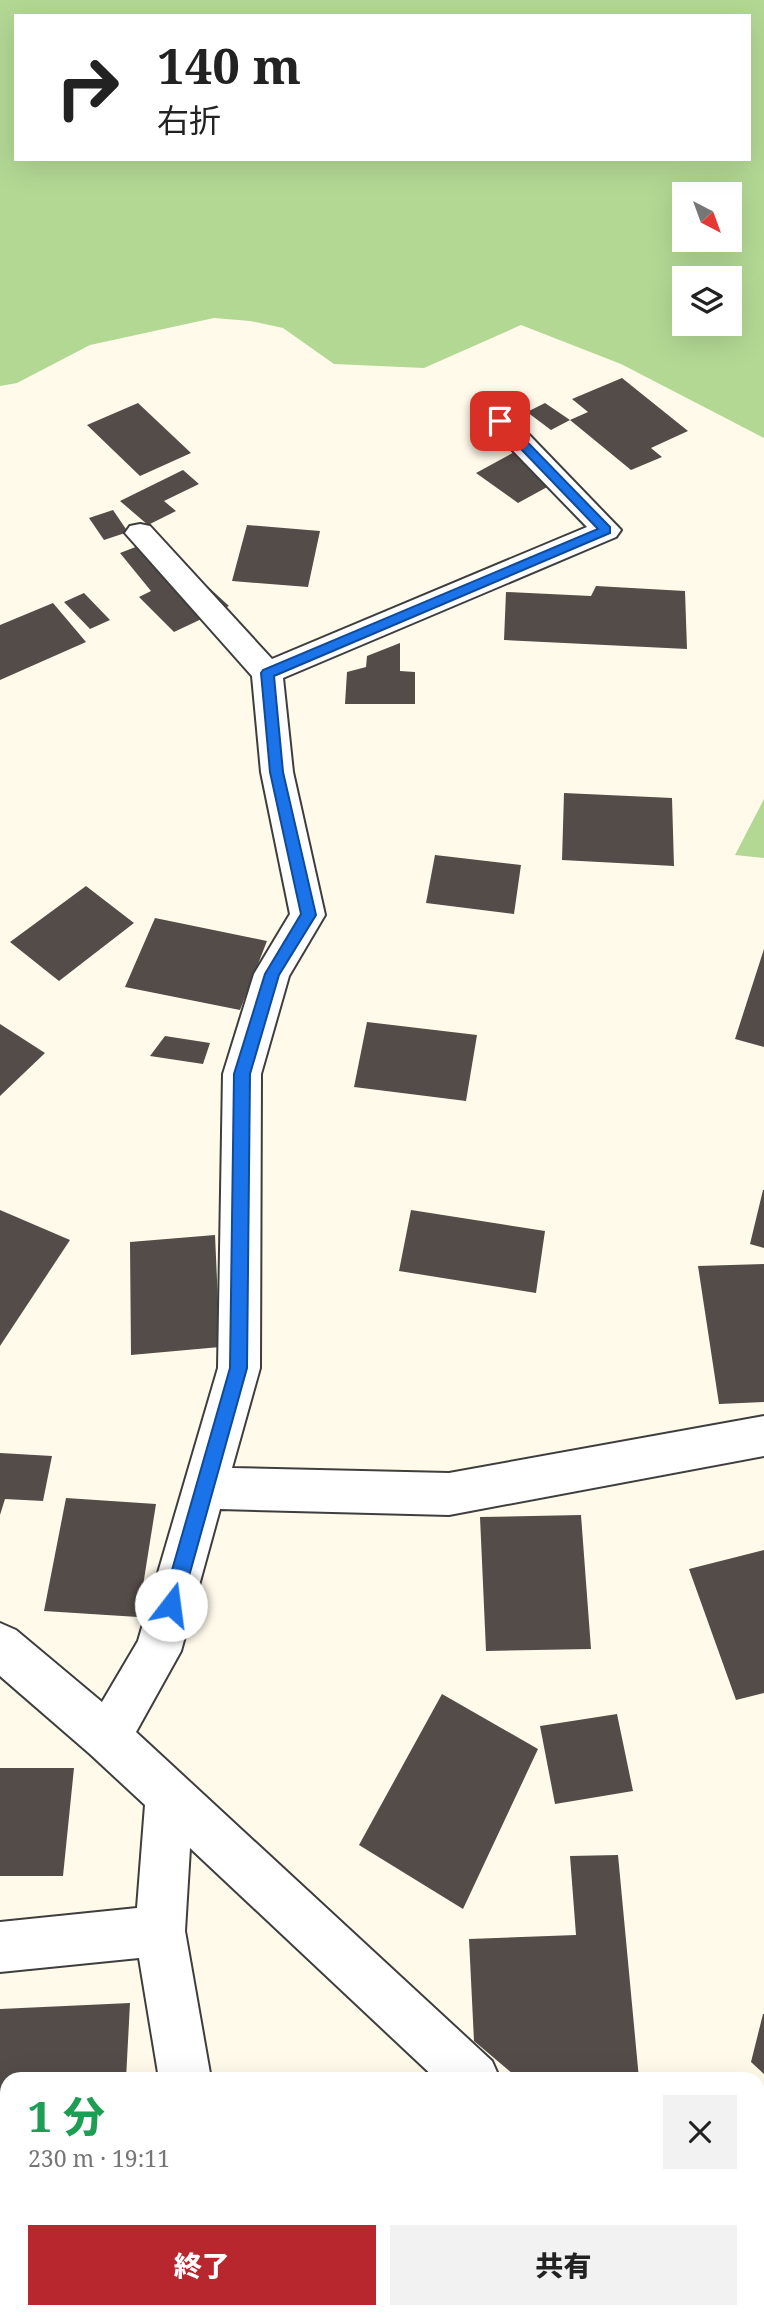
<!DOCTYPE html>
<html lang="ja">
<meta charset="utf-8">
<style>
body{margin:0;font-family:"Noto Serif","Noto Sans JP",serif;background:#f2f2f2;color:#222;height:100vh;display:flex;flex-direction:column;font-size:26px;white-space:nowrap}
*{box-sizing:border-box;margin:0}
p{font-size:23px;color:#767676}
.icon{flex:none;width:38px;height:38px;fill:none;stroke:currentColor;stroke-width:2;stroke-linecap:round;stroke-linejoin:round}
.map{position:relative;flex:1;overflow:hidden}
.panel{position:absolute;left:0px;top:2072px;width:765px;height:247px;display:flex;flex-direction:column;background:#fff;border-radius:21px 21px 0 0;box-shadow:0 7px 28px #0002}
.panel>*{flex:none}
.top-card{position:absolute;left:14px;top:14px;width:737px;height:147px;border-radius:0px;box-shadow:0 7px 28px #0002;background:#fff;color:#222;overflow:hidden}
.needle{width:46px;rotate:139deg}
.fabs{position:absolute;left:672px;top:182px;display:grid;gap:14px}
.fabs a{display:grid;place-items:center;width:70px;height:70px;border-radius:0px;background:#fff;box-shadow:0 7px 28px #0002;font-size:35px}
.pin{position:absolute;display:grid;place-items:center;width:60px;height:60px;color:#fff;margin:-30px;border-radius:14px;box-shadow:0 4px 10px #0006}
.me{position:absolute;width:77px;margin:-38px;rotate:15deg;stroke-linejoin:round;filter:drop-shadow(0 0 5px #0008)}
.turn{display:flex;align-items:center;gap:24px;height:147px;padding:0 28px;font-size:32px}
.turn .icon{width:91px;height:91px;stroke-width:2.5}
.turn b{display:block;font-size:49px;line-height:60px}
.round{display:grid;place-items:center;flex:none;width:74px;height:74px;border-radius:0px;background:#f2f2f2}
.headline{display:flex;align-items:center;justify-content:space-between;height:119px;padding:0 28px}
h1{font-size:42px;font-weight:800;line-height:52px;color:#1e9e55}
.action{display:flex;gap:14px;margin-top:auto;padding:14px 28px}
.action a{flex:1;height:80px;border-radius:0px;background:#b8262e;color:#fff;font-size:28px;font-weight:800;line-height:80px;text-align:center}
.action a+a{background:#f2f2f2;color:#222}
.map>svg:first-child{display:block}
.forest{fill:#b3d894;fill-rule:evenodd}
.building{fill:#544c48}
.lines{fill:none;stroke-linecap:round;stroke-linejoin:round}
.minor-casing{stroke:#3e3e3e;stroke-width:4}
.minor{fill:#fff;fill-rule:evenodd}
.route{fill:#1a73e8;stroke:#114b97;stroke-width:2}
</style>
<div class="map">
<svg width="764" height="2318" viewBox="0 0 764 2318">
<rect width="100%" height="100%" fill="#fffaea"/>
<!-- forest -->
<path class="forest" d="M 0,0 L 764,0 L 764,438 L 621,364 L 521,325 L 424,368 L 334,364 L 283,328 L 250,321 L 214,318 L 90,345 L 17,383 L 0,386 ZM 16,16 L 749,16 L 749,159 L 16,159 ZM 684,194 L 730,194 L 730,240 L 684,240 ZM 684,278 L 730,278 L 730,324 L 684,324 Z
M 764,799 L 764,858 L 735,855 Z"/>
<!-- building -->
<path class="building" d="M 622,378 L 688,431 L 651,448 L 662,457 L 631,470 L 570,420 L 551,430 L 527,412 L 545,403 L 570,420 L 588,412 L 572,399 Z
M 138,403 L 191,453 L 140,476 L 87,425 Z
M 518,450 L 560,480 L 518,503 L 476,473 Z
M 183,470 L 199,484 L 164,501 L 176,511 L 148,525 L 120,501 Z
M 113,510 L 128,532 L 104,540 L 89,518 Z
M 247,525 L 320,531 L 308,587 L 232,581 Z
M 146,543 L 177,581 L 192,572 L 229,606 L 174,632 L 139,597 L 151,591 L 120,553 Z
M 596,586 L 685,591 L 687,649 L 504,640 L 506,592 L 591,596 Z
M 84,593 L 110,620 L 90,629 L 64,602 Z
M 53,603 L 86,642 L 0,680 L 0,625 Z
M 400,643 L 400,671 L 415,672 L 415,704 L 345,704 L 347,672 L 366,667 L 367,656 Z
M 564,793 L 672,798 L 674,866 L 562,860 Z
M 435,855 L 521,865 L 514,914 L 426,903 Z
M 86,886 L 134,923 L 59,981 L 10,942 Z
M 155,918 L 267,941 L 240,1010 L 125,987 Z
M 764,949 L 764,1047 L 735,1039 Z
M 367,1022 L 477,1035 L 466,1101 L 354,1087 Z
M 0,1024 L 45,1053 L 0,1096 Z
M 165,1036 L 210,1043 L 203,1064 L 150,1056 Z
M 763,1190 L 764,1190 L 764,1248 L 750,1244 Z
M 0,1210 L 70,1240 L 0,1346 Z
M 411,1210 L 545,1231 L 536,1293 L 399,1271 Z
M 215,1235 L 220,1347 L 131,1355 L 130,1242 Z
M 764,1264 L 764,1402 L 719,1404 L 698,1266 Z
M 0,1453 L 52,1456 L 43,1501 L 5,1499 L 0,1515 Z
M 66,1498 L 156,1504 L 138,1617 L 44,1611 Z
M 581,1515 L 591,1649 L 486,1651 L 480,1517 Z
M 764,1550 L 764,1693 L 736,1700 L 689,1569 Z
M 442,1694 L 538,1749 L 463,1909 L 359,1845 Z
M 617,1714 L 633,1791 L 555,1804 L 540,1726 Z
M 0,1768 L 74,1768 L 63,1876 L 0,1876 Z
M 618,1855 L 639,2079 L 519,2079 L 474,2041 L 469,1939 L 576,1935 L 570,1856 Z
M 130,2003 L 126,2079 L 7,2079 L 7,2206 L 0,2206 L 0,2009 Z
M 763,2014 L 764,2014 L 764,2074 L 751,2062 Z
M 764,2170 L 764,2216 L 758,2213 L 758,2190 Z
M 26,2312 L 174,2312 L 174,2318 L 26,2318 Z
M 323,2312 L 519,2312 L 519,2318 L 322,2318 Z"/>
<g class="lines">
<!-- minor casing -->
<g class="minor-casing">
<path id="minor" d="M 500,413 L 510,415 L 621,530 L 616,537 L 283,678 L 293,772 L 325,915 L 289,976 L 261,1074 L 260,1368 L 232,1468 L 449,1473 L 764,1416 L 764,1456 L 449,1515 L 220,1509 L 181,1651 L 136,1732 L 492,2061 L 500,2079 L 436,2079 L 190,1848 L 185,1931 L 211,2079 L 159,2079 L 139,1958 L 0,1972 L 0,1922 L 137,1908 L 145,1805 L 90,1754 L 0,1676 L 0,1623 L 16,1630 L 102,1702 L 138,1641 L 218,1368 L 223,1074 L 254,974 L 290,914 L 261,772 L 252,676 L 125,533 L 130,526 L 140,524 L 150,526 L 272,659 L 587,527 L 490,427 L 486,421 L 490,415 Z
M 758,2277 L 764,2280 L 764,2318 L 736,2318 L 733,2312 L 758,2312 Z
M 196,2312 L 252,2312 L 252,2318 L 196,2318 Z"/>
</g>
<!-- minor -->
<use href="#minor" class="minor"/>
</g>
<!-- route -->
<path class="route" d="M 496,418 L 504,418 L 610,527 L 610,533 L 274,676 L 283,772 L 316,915 L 279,975 L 250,1074 L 247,1368 L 181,1605 L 178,1611 L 171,1614 L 165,1611 L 162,1605 L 230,1368 L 234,1074 L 265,974 L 301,914 L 270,772 L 261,673 L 263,670 L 598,529 L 496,423 Z"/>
</svg>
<div class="fabs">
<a><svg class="needle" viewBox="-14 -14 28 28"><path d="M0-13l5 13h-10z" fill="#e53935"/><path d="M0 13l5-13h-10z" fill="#767676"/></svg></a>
<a><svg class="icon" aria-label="layers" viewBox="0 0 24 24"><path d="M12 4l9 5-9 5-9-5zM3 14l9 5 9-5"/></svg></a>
</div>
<div class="pin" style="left:500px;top:421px;background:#d93025"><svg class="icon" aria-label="arrive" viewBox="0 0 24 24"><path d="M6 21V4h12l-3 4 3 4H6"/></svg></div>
<svg class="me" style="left:171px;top:1605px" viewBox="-20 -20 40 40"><circle r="19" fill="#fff"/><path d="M0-13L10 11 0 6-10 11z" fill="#1a73e8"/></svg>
<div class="top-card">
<div class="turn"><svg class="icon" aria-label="right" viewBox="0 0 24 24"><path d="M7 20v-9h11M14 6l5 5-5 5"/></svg><div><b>140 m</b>右折</div></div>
</div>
<section class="panel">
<div class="headline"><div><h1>1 分</h1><p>230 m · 19:11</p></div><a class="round"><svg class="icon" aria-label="close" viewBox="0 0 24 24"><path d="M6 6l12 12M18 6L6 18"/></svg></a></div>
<div class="action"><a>終了</a><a>共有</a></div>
</section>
</div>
